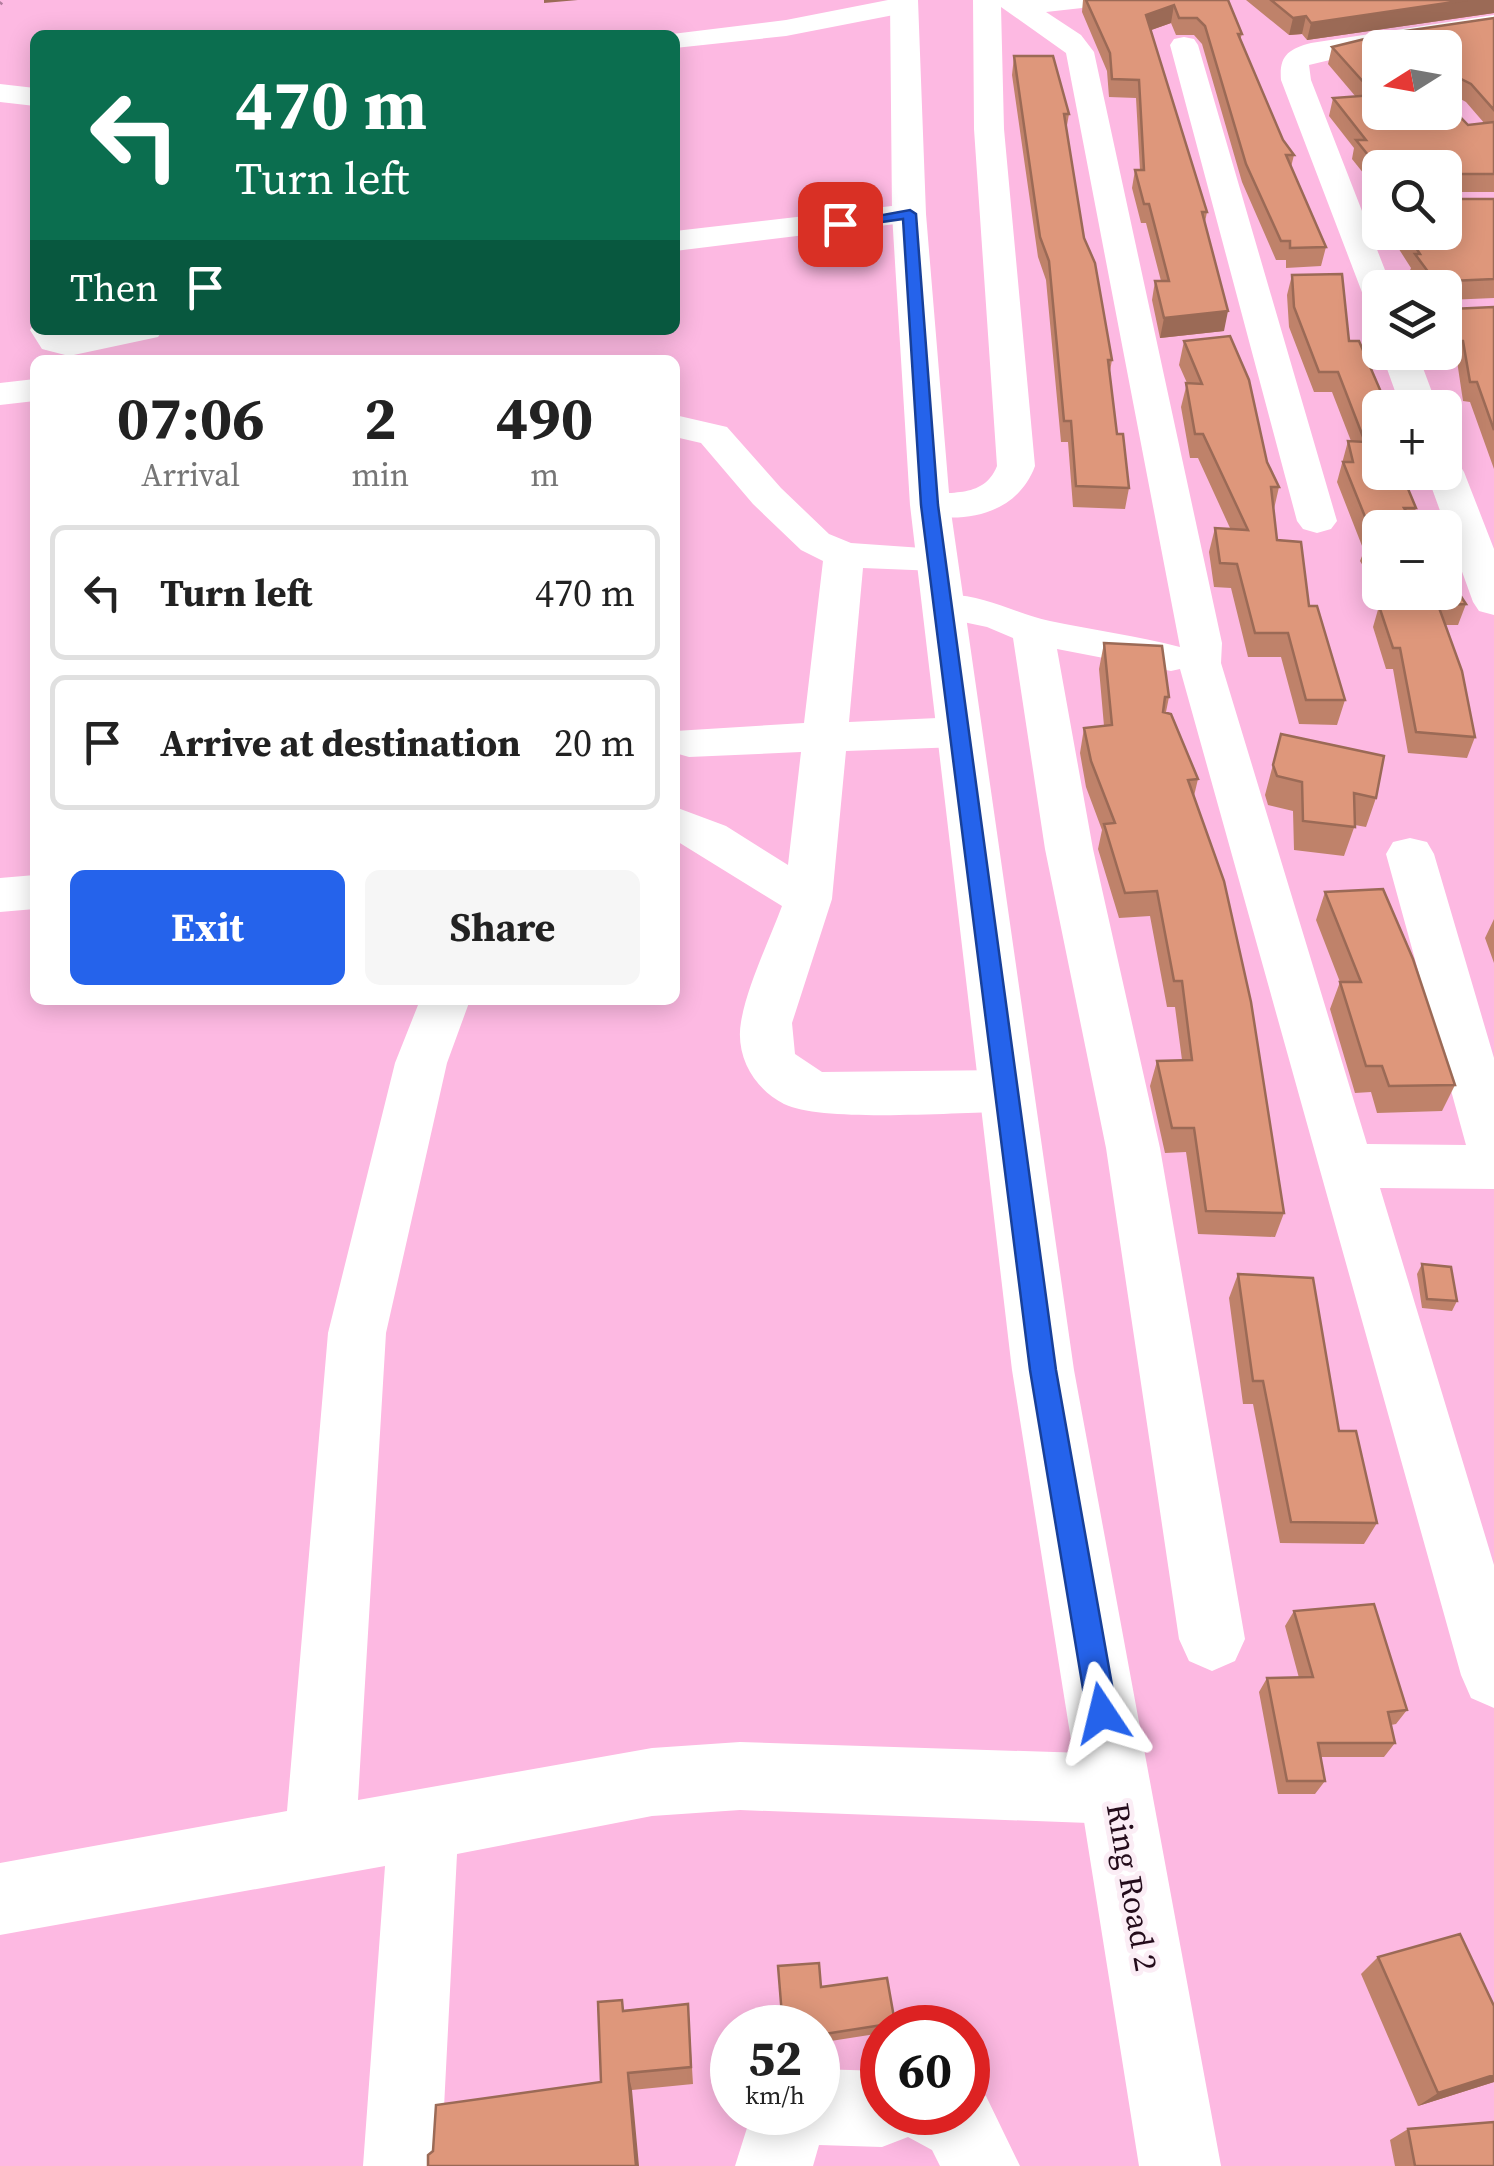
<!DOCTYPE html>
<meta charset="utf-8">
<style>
body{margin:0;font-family:"Source Serif 4",serif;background:#f6f6f6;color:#222;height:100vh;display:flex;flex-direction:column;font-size:38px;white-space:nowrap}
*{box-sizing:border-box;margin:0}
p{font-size:32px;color:#767676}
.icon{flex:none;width:55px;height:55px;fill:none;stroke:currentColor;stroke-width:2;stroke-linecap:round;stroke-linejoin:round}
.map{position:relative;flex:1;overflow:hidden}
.side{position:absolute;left:30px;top:355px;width:650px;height:650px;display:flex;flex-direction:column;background:#fff;border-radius:15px;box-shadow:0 5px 25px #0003}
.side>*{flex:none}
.hud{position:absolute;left:30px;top:30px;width:650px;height:305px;border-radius:15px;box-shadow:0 5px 25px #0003;background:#0b6e4f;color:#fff;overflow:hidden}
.needle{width:65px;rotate:259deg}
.controls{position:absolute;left:1362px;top:30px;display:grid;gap:20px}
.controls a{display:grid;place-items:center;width:100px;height:100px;border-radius:15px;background:#fff;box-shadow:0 5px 25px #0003;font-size:50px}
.speed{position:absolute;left:710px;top:2005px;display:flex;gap:20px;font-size:50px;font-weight:700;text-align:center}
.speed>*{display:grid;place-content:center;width:130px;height:130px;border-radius:50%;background:#fff;box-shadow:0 5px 25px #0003;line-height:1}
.speed small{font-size:25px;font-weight:400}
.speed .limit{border:15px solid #d22;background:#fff;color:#111}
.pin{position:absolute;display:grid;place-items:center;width:85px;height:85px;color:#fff;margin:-42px;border-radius:20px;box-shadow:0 5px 15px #0006}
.me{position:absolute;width:110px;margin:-55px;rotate:350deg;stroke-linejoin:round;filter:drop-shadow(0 0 8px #0008)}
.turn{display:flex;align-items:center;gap:35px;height:210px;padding:0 40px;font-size:45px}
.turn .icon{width:130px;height:130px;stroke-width:2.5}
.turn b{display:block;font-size:70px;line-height:85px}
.then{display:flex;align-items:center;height:95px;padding:0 40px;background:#0003;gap:20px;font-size:38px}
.eta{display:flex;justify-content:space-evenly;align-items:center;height:170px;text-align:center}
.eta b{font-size:60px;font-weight:700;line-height:70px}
.action{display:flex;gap:20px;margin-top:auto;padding:20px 40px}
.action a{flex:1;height:115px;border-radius:15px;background:#2563eb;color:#fff;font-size:40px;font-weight:700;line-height:115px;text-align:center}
.action a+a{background:#f6f6f6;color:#222}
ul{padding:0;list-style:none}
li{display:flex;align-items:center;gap:30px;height:135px;margin:0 20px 15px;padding:0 20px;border:5px solid #e0e0e0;border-radius:15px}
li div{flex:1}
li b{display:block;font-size:38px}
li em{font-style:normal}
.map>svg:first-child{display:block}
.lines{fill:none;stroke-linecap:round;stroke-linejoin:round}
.path{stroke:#b17d9d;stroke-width:4;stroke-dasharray:2.5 5;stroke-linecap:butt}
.minor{fill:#fff;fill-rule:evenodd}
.major{fill:#fff;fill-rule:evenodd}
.wall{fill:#bf826a;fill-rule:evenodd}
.shaded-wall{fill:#9b6a56}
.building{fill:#de977b;stroke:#9b6a56;stroke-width:2.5}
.route{fill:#2563eb;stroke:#184099;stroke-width:2.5}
.labels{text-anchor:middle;stroke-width:10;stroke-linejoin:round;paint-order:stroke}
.street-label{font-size:32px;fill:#240c1b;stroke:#fbedf5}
</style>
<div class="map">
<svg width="1494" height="2166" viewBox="0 0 1494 2166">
<rect width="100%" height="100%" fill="#fdb9e2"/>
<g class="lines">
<!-- path -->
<path class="path" d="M 0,4 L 3,0"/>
<!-- minor -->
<path class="minor" d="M 888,0 L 914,0 L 918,5 L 904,13 L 786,36 L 675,48 L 675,35 L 664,35 L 786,20 Z
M 973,0 L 1096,0 L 1082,8 L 1046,12 L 1081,35 L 1094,52 L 1222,643 L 1221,663 L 1367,1144 L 1466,1145 L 1386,854 L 1393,842 L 1410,838 L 1427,842 L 1434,854 L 1494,1058 L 1494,1189 L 1380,1188 L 1494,1565 L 1494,1708 L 1471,1698 L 1461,1675 L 1180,669 L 1171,671 L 1057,649 L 1093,849 L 1160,1148 L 1245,1639 L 1235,1661 L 1212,1671 L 1189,1661 L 1179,1639 L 1106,1148 L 1045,849 L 1013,638 L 987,627 L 930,615 L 924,606 L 930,597 C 972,587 1011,613 1050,621 C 1093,630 1137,636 1180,647 L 1066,53 L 1001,7 L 1004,129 L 1035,466 C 1017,515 963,525 916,513 L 911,505 L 916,497 C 947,489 983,501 997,466 L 974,129 Z
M 1494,15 L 1494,31 L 1380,48 L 1309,65 L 1311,80 L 1392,288 L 1380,288 L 1380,311 L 1368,308 L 1281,80 C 1279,56 1288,49 1311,43 Z
M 1184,37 L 1194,39 L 1198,45 L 1337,521 L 1331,529 L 1317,533 L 1303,529 L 1297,521 L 1170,45 L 1174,39 Z
M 0,84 L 35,88 L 35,106 L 0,102 Z
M 909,204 L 920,207 L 925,214 L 920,221 L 675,251 L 675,231 Z
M 35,323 L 35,330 L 64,330 L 69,334 L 92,330 L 163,330 L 158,337 L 69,356 L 42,349 L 30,330 Z
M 1381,352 L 1417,352 L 1438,408 L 1401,408 Z
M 35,379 L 35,401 L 0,405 L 0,383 Z
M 675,415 L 727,427 L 781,488 L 829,534 L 851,543 L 951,550 L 957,559 L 951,568 L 937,571 L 863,568 L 849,722 L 960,717 L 976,722 L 982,732 L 976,742 L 960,747 L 846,751 L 832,899 L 792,1023 L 795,1054 L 822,1072 L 1006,1070 L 1025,1076 L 1032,1091 L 1025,1106 L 1006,1112 C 957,1112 823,1123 784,1104 C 754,1089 735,1056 741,1022 C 747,986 769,941 782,906 L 675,840 L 675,807 L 726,826 L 788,865 L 801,752 L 689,757 L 675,753 L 675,731 L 804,723 L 823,561 L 801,550 L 753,504 L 701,443 L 675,437 Z
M 1445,461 L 1459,464 L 1464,472 L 1494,549 L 1494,615 L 1479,611 L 1473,602 L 1426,472 L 1445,472 Z
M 35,875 L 35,909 L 0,912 L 0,878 Z
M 420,1000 L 470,1000 L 447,1063 L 386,1333 L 358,1800 L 652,1748 L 740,1742 L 1115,1754 L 1139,1765 L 1150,1789 L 1139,1813 L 1115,1824 L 740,1810 L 652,1816 L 457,1854 L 441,2166 L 363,2166 L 385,1866 L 0,1935 L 0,1863 L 287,1811 L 328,1333 L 395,1063 Z
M 818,2069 L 882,2071 L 882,2112 L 968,2112 L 968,2087 L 986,2096 L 1020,2166 L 940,2166 L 932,2150 L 908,2137 L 882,2147 L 819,2145 L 813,2166 L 735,2166 L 752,2112 L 818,2112 Z"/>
<!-- major -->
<path class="major" d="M 890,0 L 918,0 L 926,214 L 950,505 L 1074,1370 L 1221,2166 L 1139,2166 L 1012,1370 L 910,505 L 892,214 Z"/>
</g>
<!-- wall -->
<path class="wall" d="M 1083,0 L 1228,0 L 1242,34 L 1240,40 L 1283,140 L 1294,155 L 1291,167 L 1326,247 L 1321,266 L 1286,268 L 1286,260 L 1276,260 L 1242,182 L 1202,44 L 1194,35 L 1176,35 L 1171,23 L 1151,30 L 1207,212 L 1205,222 L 1224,331 L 1160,338 L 1152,300 L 1155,281 L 1161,281 L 1146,223 L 1141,223 L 1132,188 L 1135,170 L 1140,170 L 1136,98 L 1109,97 L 1107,71 L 1082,12 Z
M 1246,0 L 1494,0 L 1494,13 L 1307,40 L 1302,34 L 1289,35 Z
M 1494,18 L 1494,192 L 1448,192 L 1448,199 L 1494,199 L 1494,298 L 1447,300 L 1451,309 L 1494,307 L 1494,469 L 1470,402 L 1463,401 L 1457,361 L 1439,360 L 1437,352 L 1445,352 L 1445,288 L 1420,288 L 1409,273 L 1411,268 L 1388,232 L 1445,232 L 1380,168 L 1380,194 L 1352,159 L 1354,148 L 1329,116 L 1333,98 L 1356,97 L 1328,64 L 1332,47 ZM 1380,48 L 1445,48 L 1445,95 L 1446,91 L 1466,102 L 1485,124 L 1468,125 Z
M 1014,56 L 1069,114 L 1066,131 L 1084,238 L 1112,360 L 1110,371 L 1117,434 L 1129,488 L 1125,509 L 1073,507 L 1068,442 L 1061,442 L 1046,280 L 1038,257 L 1012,75 Z
M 1292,275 L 1349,341 L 1380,472 L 1416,508 L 1412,521 L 1380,528 L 1380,592 L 1445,592 L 1466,604 L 1458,625 L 1445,625 L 1475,737 L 1467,758 L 1408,753 L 1393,669 L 1386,669 L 1373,627 L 1379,606 L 1387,606 L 1360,561 L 1364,551 L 1337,482 L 1348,441 L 1351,441 L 1332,392 L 1314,392 L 1289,327 L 1287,295 Z
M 1184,341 L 1267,462 L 1279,487 L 1274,509 L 1277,540 L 1309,606 L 1345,700 L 1337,725 L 1299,724 L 1281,657 L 1248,657 L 1231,588 L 1214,587 L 1209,552 L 1215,528 L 1230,528 L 1198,458 L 1190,458 L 1181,407 L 1187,383 L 1179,365 Z
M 1104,643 L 1169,697 L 1166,712 L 1198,779 L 1194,796 L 1284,1213 L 1275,1237 L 1198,1234 L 1186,1152 L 1165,1153 L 1150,1086 L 1157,1061 L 1182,1060 L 1175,1007 L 1167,1007 L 1150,916 L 1119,918 L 1098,849 L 1102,830 L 1086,787 L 1080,753 L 1084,728 L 1104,726 L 1099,669 Z
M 1281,734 L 1376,798 L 1366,827 L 1355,825 L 1344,856 L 1294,850 L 1293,811 L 1268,805 L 1265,795 Z
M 1325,892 L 1455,1085 L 1442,1111 L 1377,1113 L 1371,1092 L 1355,1093 L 1330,1009 L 1340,982 L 1316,920 Z
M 1494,919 L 1494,963 L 1485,938 Z
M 1422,1264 L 1457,1301 L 1452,1311 L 1422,1308 L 1417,1274 Z
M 1238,1274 L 1339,1431 L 1377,1523 L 1364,1544 L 1280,1543 L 1253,1404 L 1243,1404 L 1229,1298 Z
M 1294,1611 L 1407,1710 L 1396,1724 L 1391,1725 L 1395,1743 L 1384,1757 L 1321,1757 L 1325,1781 L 1315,1794 L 1278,1794 L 1259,1692 L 1267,1678 L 1299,1678 L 1285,1626 Z
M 1378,1957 L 1494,2082 L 1418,2106 L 1361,1974 Z
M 778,1966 L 895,2023 L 894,2028 L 882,2028 L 882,2033 L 818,2043 L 818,2028 L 782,2028 Z
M 688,2004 L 693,2084 L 632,2090 L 433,2151 L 601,2082 L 624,2010 Z
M 1408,2129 L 1494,2166 L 1395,2166 L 1390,2140 Z"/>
<!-- shaded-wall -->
<path class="shaded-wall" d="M 544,0 L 578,0 L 544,3 Z
M 1467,0 L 1494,0 L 1494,13 L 1307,40 L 1311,23 Z
M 1174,5 L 1171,23 L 1143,33 L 1146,15 Z
M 1306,16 L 1302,34 L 1289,35 L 1293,18 Z
M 1228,311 L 1224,331 L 1160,338 L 1164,318 Z
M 628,2073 L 632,2090 L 639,2166 L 636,2166 Z
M 1494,2075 L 1494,2082 L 1418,2106 L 1438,2093 Z"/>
<!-- building -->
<path class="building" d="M 1086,0 L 1228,0 L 1242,34 L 1238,34 L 1283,140 L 1294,155 L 1286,155 L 1326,247 L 1290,248 L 1290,241 L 1281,241 L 1246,164 L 1205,26 L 1197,18 L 1179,18 L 1174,5 L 1146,15 L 1207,212 L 1202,212 L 1228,311 L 1164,318 L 1155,281 L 1169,281 L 1149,204 L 1144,204 L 1135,170 L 1144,170 L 1139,80 L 1112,79 L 1110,53 Z
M 1271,0 L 1467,0 L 1311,23 L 1306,16 L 1293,18 Z
M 1494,18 L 1494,110 L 1471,84 L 1451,74 L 1446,77 L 1446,90 L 1445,91 L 1445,48 L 1380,48 L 1380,112 L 1445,112 L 1445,101 L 1468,125 L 1494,122 L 1494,174 L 1448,174 L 1448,199 L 1494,199 L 1494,279 L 1451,281 L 1447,297 L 1445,294 L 1445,288 L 1440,288 L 1415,254 L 1420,254 L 1406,232 L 1445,232 L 1445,168 L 1380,168 L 1380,170 L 1356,140 L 1366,140 L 1333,98 L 1375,95 L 1332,47 L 1385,34 Z
M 1014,56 L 1053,56 L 1069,114 L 1064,114 L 1084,238 L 1095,263 L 1112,360 L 1108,360 L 1117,434 L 1123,434 L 1129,488 L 1076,486 L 1071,421 L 1064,421 L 1049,261 L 1040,237 Z
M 1342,274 L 1349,341 L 1359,341 L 1381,392 L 1384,408 L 1380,408 L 1380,472 L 1401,472 L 1416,508 L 1404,508 L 1417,528 L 1380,528 L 1380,562 L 1367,540 L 1374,539 L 1343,462 L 1353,462 L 1348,441 L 1365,442 L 1338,372 L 1319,372 L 1294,307 L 1292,275 Z
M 1445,300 L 1447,300 L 1451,309 L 1494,307 L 1494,430 L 1477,382 L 1470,382 L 1463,341 L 1446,341 Z
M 1230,336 L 1249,380 L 1267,462 L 1279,487 L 1271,487 L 1277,540 L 1301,542 L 1309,606 L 1317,606 L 1345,700 L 1306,700 L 1288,633 L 1255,633 L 1237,564 L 1220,563 L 1215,528 L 1248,530 L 1203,434 L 1195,434 L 1186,383 L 1202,384 L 1184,341 Z
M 1445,572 L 1466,604 L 1438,605 L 1462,671 L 1475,737 L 1416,732 L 1400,648 L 1393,648 L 1379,606 L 1407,606 L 1399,592 L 1445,592 Z
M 1104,643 L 1162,646 L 1169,697 L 1165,697 L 1163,712 L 1171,714 L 1198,779 L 1188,780 L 1224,881 L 1251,1002 L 1284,1213 L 1206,1211 L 1194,1128 L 1172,1128 L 1157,1061 L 1192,1060 L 1182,981 L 1174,981 L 1157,891 L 1125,893 L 1104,824 L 1115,823 L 1091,761 L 1084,728 L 1112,725 Z
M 1281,734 L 1384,756 L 1376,798 L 1354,793 L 1355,827 L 1303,821 L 1302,782 L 1277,776 L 1273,765 Z
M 1383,889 L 1413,959 L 1455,1085 L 1389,1086 L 1382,1066 L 1366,1066 L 1340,982 L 1361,982 L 1325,892 Z
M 1422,1264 L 1451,1267 L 1457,1301 L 1427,1299 Z
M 1238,1274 L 1313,1278 L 1339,1431 L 1356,1431 L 1377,1523 L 1291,1522 L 1263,1381 L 1253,1381 Z
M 1374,1604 L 1407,1710 L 1388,1712 L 1395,1743 L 1318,1743 L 1325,1781 L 1287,1781 L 1267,1678 L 1313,1677 L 1294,1611 Z
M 1460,1934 L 1494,2006 L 1494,2075 L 1438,2093 L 1378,1957 Z
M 819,1963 L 821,1987 L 887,1978 L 895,2023 L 818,2035 L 818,2028 L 783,2028 L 778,1966 Z
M 622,2000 L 623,2011 L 688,2004 L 691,2067 L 628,2073 L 636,2166 L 428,2166 L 428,2155 L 433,2151 L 436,2105 L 601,2082 L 598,2002 Z
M 1494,2122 L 1494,2166 L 1415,2166 L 1408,2129 Z"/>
<!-- route -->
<path class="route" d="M 910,210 L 916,214 L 938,505 L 1056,1370 L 1117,1713 L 1112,1724 L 1102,1728 L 1092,1724 L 1087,1713 L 1030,1370 L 921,505 L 903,219 L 840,228 L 833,224 Z"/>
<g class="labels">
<!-- street labels -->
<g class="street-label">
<text transform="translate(1132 1887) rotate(80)" y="11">Ring Road 2</text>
</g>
</g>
</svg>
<div class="controls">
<a><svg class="needle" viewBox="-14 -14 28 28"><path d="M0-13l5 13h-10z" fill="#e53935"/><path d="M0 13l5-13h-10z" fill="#767676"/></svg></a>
<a><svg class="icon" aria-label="search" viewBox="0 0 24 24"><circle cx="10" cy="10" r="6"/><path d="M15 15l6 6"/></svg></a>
<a><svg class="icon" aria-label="layers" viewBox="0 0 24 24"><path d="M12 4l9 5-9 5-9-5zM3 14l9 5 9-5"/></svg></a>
<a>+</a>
<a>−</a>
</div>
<div class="speed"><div>52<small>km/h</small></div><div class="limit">60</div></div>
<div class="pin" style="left:840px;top:224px;background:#d93025"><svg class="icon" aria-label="arrive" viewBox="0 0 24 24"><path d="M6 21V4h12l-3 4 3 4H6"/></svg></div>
<svg class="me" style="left:1102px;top:1713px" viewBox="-20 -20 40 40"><path d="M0-17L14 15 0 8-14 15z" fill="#2563eb" stroke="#fff" stroke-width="4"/></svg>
<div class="hud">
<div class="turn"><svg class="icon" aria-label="left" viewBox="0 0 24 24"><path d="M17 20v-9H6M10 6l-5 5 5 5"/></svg><div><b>470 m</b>Turn left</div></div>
<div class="then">Then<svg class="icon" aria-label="arrive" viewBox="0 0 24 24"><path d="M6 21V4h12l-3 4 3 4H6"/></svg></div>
</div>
<section class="side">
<div class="eta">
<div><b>07:06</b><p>Arrival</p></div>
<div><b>2</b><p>min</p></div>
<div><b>490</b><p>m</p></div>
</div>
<ul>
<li><svg class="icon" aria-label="left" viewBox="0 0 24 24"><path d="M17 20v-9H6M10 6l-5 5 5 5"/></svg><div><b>Turn left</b></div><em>470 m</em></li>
<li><svg class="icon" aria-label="arrive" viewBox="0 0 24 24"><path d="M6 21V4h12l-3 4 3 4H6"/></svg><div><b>Arrive at destination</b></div><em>20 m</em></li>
</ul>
<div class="action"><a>Exit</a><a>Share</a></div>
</section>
</div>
